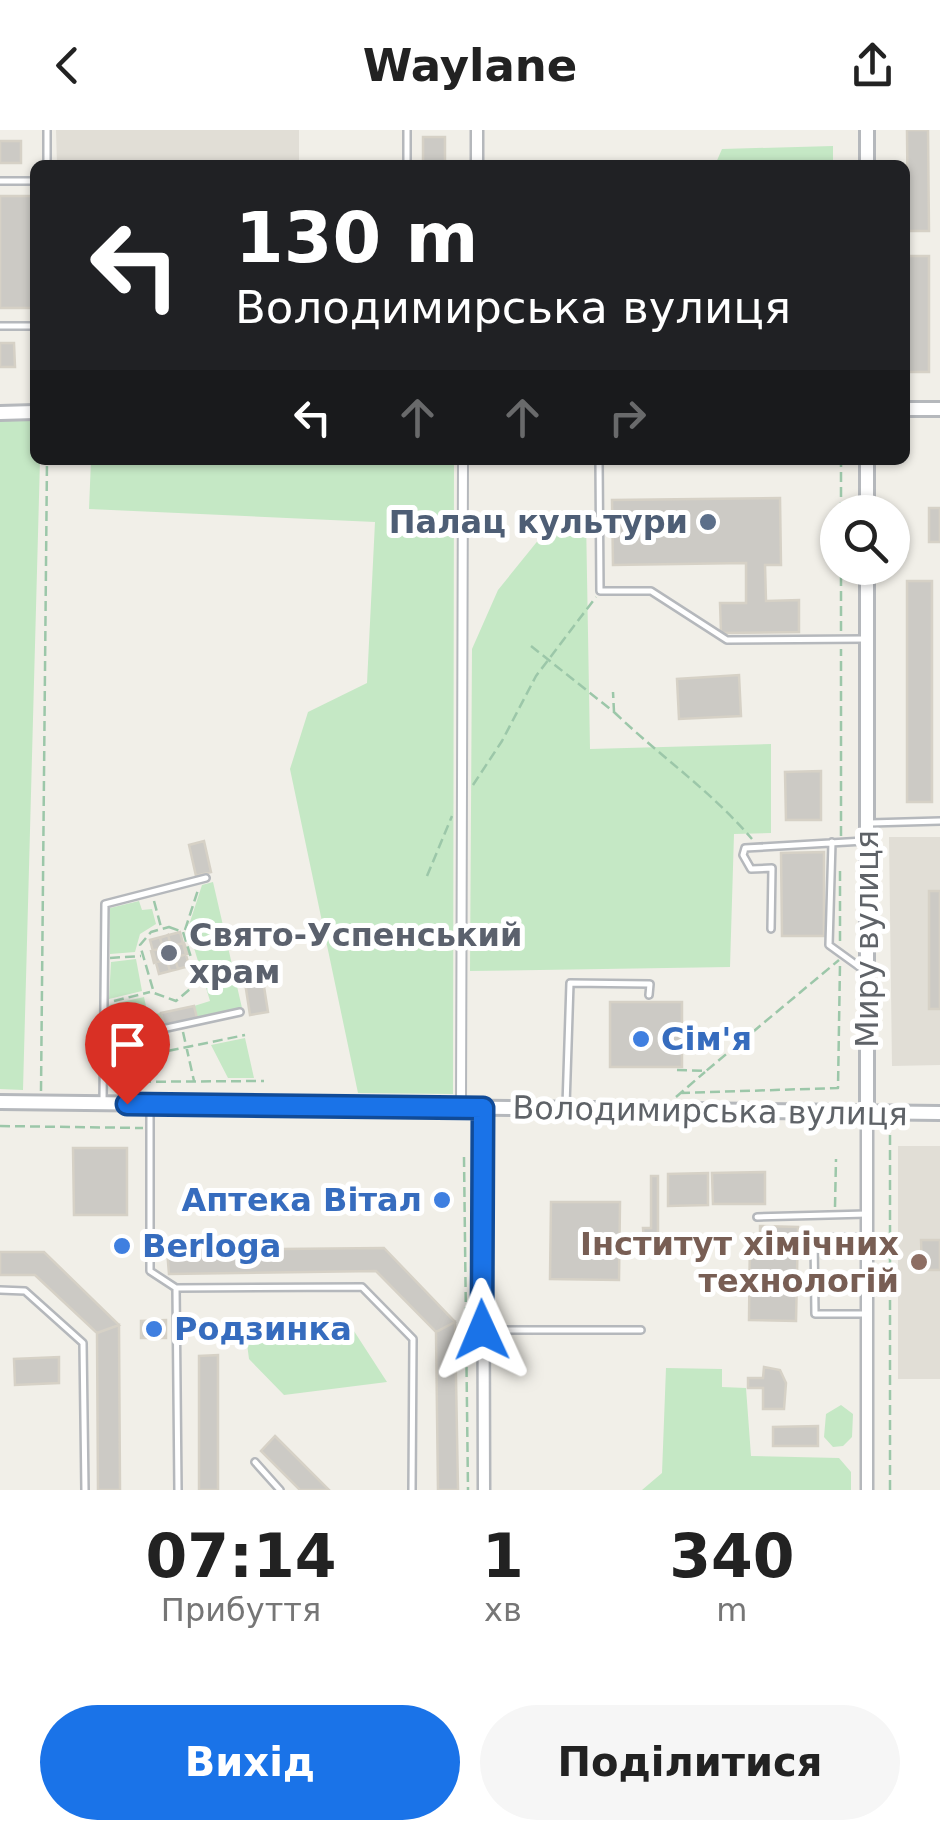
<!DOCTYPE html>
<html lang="uk">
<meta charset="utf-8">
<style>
body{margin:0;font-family:"DejaVu Sans",sans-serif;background:#f6f6f6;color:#222;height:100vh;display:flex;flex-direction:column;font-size:38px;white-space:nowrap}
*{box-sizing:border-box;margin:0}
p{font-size:32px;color:#767676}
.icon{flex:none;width:55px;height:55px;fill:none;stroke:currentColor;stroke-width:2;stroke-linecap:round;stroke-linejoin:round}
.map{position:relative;height:1360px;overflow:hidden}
.details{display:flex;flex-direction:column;background:#fff;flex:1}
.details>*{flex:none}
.top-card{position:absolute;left:30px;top:30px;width:880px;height:305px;border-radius:15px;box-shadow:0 2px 8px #0004;background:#202124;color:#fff;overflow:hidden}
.buttons{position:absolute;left:820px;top:365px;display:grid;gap:20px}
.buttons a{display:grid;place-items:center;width:90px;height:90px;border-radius:50%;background:#fff;box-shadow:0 2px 8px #0004;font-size:50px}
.pin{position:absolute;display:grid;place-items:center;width:85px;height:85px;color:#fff;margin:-102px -42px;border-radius:50% 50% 50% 0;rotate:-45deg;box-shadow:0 0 10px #0007}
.pin .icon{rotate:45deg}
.me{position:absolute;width:110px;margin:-55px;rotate:359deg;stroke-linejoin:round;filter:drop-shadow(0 0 8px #0008)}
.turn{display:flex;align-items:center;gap:35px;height:210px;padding:0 40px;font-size:45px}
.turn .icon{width:130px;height:130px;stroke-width:2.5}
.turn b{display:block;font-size:70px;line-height:85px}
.lanes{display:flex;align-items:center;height:95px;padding:0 40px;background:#0003;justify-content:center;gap:50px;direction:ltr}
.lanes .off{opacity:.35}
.eta{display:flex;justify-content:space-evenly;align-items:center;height:170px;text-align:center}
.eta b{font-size:60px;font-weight:700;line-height:70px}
.primary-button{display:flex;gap:20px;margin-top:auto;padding:20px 40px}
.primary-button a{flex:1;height:115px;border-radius:60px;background:#1a73e8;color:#fff;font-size:40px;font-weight:700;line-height:115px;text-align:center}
.primary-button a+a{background:#f6f6f6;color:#222}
header{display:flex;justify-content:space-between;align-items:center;height:130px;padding:0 40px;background:#fff;font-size:45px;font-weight:700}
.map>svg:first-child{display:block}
.education{fill:#e1ded6}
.green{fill:#c5e8c5}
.building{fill:#cccac5;stroke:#d6d1c6;stroke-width:2.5}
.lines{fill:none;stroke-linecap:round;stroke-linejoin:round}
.service-casing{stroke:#b5b8bc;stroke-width:10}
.pedestrian-casing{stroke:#b5b8bc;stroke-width:12}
.minor-casing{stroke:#b5b8bc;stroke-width:15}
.tertiary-casing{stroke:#b5b8bc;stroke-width:18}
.path{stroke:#9cc7a9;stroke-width:2.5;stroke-dasharray:10 5;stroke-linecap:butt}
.service{stroke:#fff;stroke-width:5}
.pedestrian{stroke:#fff;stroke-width:8}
.minor{stroke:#fff;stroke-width:10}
.tertiary{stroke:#fff;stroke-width:12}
.route-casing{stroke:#114b97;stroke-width:25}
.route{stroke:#1a73e8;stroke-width:18}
.service-dot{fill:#5c6f8a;stroke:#fff;stroke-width:4}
.worship-dot{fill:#6b7280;stroke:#fff;stroke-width:4}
.shop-dot{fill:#3f7fe0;stroke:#fff;stroke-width:4}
.education-dot{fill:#8d6e63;stroke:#fff;stroke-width:4}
.labels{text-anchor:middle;stroke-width:10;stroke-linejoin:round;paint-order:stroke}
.service-label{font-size:32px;font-weight:bold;fill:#4e5e75;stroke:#fff;text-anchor:end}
.worship-label{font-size:32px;font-weight:bold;fill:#5b616d;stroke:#fff;text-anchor:start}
.street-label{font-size:32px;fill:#5f6368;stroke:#fff}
.shop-label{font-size:32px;font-weight:bold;fill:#366cbe;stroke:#fff;text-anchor:start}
.education-label{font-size:32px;font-weight:bold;fill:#785e54;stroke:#fff;text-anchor:end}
</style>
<header><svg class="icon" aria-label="back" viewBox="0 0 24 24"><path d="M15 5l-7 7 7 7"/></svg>Waylane<svg class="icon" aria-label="share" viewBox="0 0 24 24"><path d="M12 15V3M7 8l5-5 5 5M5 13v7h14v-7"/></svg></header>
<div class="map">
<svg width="940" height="1360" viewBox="0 0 940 1360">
<rect width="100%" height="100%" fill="#f1efe8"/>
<!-- education -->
<path class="education" d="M 56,0 L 299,0 L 299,35 L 57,35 Z
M 889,707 L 940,707 L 940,935 L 892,936 Z
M 898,1016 L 940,1016 L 940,1249 L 898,1249 Z"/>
<!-- green -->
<path class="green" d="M 833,16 L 833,35 L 715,35 L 722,19 Z
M 0,289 L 35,289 L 35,330 L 40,330 L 23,960 L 0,959 Z
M 91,330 L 454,330 L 453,964 L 358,963 L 290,639 L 308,582 L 367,553 L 375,392 L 89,379 Z
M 586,388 L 590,619 L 771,614 L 771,703 L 734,704 L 730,837 L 470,841 L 472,519 L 498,460 L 540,408 Z
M 213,752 L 242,878 L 197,888 L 194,876 L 210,871 L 188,798 L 202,755 Z
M 139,771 L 142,780 L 152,779 L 156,794 L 140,804 L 135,822 L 110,824 L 110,778 Z
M 136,829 L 142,861 L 109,869 L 111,832 Z
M 144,867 L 148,885 L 161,883 L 164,895 L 108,907 L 109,875 Z
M 245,908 L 254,948 L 228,948 L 211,915 Z
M 352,1198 L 387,1252 L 284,1265 L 249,1229 L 246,1206 Z
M 666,1238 L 722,1239 L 722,1257 L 746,1258 L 751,1326 L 839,1328 L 851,1342 L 851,1360 L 642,1360 L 662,1343 Z
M 841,1275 L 853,1284 L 852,1307 L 843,1316 L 833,1317 L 824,1307 L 826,1284 Z"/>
<!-- building -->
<path class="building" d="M 907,0 L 928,0 L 929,101 L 908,101 Z
M 423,7 L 445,7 L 445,35 L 423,35 Z
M 0,11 L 21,11 L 21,33 L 0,33 Z
M 0,66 L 33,66 L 34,178 L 0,178 Z
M 906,126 L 929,126 L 929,242 L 906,242 Z
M 0,213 L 14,213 L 15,237 L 0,237 Z
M 780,368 L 781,435 L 765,435 L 766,471 L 799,470 L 799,502 L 721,503 L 720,473 L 746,473 L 746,433 L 613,435 L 612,370 Z
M 929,378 L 940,378 L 940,412 L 929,412 Z
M 907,451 L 932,451 L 932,672 L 907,672 Z
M 739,545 L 741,586 L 679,589 L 677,549 Z
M 821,641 L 821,690 L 786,690 L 785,642 Z
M 204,711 L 211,742 L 196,746 L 189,715 Z
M 824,722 L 824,806 L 782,806 L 781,723 Z
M 929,761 L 940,761 L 940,879 L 929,879 Z
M 180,802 L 189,836 L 159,844 L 150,810 Z
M 168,805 L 178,839 L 170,841 L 160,808 Z
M 184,813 L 188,824 L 154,833 L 151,821 Z
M 250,842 L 262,844 L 268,882 L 250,885 L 244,846 Z
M 610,872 L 682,872 L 682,937 L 610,937 Z
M 194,876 L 197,888 L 164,895 L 161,883 Z
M 73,1018 L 127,1018 L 127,1085 L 74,1085 Z
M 765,1042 L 765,1074 L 713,1074 L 712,1043 Z
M 708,1043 L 708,1075 L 668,1076 L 668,1044 Z
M 651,1046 L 658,1046 L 658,1123 L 645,1123 L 643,1098 L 651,1098 Z
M 551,1072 L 620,1072 L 619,1150 L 550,1149 Z
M 760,1096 L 798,1097 L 796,1191 L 749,1190 L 750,1104 L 760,1104 Z
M 921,1110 L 940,1110 L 940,1140 L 922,1140 Z
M 384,1118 L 455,1192 L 436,1202 L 376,1141 L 169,1144 L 167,1120 Z
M 0,1122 L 44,1122 L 119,1195 L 97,1203 L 35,1145 L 0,1145 Z
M 166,1190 L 166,1208 L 141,1208 L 141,1191 Z
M 455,1192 L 458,1360 L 438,1360 L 436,1202 Z
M 119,1195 L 120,1360 L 98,1360 L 97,1203 Z
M 218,1225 L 218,1360 L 199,1360 L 199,1226 Z
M 59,1227 L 59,1253 L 15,1255 L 14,1229 Z
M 764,1237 L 780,1240 L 786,1253 L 784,1279 L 763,1279 L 763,1258 L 748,1258 L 748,1248 L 763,1248 Z
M 818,1296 L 818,1316 L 773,1316 L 773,1297 Z
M 275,1306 L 329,1360 L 300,1360 L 261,1321 Z"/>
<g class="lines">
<!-- service casing -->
<g class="service-casing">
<path id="service" d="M 407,0 L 407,35
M 47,35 L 47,0
M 0,51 L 35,51
M 0,196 L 35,196
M 599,330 L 600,461 L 651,461 L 727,510 L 866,509
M 870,693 L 940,691
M 832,712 L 829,815 L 865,841
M 771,799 L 772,738 L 751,739 L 743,725 L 745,718 L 864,711
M 102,912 L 240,882
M 103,972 L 105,774 L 206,748
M 566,976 L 570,853 L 650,854 L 649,865
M 150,977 L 150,1141 L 176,1158 L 178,1360
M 757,1087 L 867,1084
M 176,1158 L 362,1157 L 413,1209 L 412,1360
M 0,1160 L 25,1161 L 83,1213 L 85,1360
M 867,1184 L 815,1184 L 814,1108 L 867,1107
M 486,1200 L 641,1200
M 255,1332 L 280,1360"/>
</g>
<!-- pedestrian casing -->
<g class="pedestrian-casing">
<path id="pedestrian" d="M 461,978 L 463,330"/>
</g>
<!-- minor casing -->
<g class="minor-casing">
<path id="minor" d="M 477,0 L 477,35
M 483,978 L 484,1360
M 867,983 L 867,1360"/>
</g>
<!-- tertiary casing -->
<g class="tertiary-casing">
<path id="tertiary" d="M 867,0 L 867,35
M 905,279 L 940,279
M 0,283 L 35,282
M 867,382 L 867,330
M 867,438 L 867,983
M 0,972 L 940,983"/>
</g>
<!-- path -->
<path class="path" d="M 841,382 L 841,330
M 841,501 L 841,438
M 531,516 L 614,582 L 613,562
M 614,582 C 662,628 709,659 752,709
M 473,655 L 502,611 L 536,546 L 596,467
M 841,706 L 841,519
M 427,746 L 452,686
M 154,771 L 161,797
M 169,797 L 183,802 L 194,837 L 190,859 L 176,871 L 154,863 L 140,815 L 151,802 Z
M 185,800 L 198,760
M 840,811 L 840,739
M 110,828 L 141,826
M 114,871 L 150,862
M 183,902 L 194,951
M 110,933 L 245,905
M 677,940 L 706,941 L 839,830
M 111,952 L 264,951
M 41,961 L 47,330
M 134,963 L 160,923
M 680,963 L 838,958 L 840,834
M 676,967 L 705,942
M 0,996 L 143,998
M 464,1027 L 468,1360
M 835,1077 L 836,1029
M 890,1360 L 890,996"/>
<!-- service -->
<use href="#service" class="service"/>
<!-- pedestrian -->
<use href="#pedestrian" class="pedestrian"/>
<!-- minor -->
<use href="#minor" class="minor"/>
<!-- tertiary -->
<use href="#tertiary" class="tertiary"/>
</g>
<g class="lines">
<!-- route casing -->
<g class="route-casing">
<path id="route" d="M 127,974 L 483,978 L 482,1200"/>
</g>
<!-- route -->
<use href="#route" class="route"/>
</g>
<!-- markers -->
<circle class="service-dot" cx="708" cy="392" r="10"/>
<circle class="worship-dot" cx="169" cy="823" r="10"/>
<g class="shop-dot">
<circle cx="641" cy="909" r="10"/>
<circle cx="442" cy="1070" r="10"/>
<circle cx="122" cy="1116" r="10"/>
<circle cx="154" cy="1199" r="10"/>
</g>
<circle class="education-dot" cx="919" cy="1132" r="10"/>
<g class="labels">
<!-- service labels -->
<g class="service-label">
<text x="688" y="403">Палац культури</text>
</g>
<!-- worship labels -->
<g class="worship-label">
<text x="189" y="816">Свято-Успенський<tspan x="189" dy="37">храм</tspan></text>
</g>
<!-- street labels -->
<g class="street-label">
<text transform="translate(867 809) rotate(-90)" y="11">Миру вулиця</text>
<text transform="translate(710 981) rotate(1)" y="11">Володимирська вулиця</text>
</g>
<!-- shop labels -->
<g class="shop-label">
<text x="661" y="920">Сім'я</text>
<text x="422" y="1081" text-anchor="end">Аптека Вітал</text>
<text x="142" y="1127">Berloga</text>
<text x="174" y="1210">Родзинка</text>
</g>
<!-- education labels -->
<g class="education-label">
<text x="899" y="1125">Інститут хімічних<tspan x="899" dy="37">технологій</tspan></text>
</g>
</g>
</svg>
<div class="buttons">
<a><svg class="icon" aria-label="search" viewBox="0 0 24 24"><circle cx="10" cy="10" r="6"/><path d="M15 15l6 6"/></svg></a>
</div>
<div class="pin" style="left:127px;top:974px;background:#d93025"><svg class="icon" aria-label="arrive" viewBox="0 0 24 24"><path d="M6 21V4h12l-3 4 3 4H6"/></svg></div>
<svg class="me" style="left:482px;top:1200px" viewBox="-20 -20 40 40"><path d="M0-17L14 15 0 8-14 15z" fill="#1a73e8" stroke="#fff" stroke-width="4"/></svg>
<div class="top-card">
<div class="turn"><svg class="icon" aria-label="left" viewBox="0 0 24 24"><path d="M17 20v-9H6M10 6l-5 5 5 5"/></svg><div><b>130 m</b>Володимирська вулиця</div></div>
<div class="lanes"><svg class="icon" aria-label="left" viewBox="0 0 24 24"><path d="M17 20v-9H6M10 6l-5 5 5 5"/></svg><svg class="icon off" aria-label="ahead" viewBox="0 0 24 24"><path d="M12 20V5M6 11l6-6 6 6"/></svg><svg class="icon off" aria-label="ahead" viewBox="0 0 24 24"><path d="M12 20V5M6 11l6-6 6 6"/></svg><svg class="icon off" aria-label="right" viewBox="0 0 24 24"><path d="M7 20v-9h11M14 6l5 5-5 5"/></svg></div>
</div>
</div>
<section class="details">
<div class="eta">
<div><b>07:14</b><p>Прибуття</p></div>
<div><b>1</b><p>хв</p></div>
<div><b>340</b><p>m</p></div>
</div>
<div class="primary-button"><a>Вихід</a><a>Поділитися</a></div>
</section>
